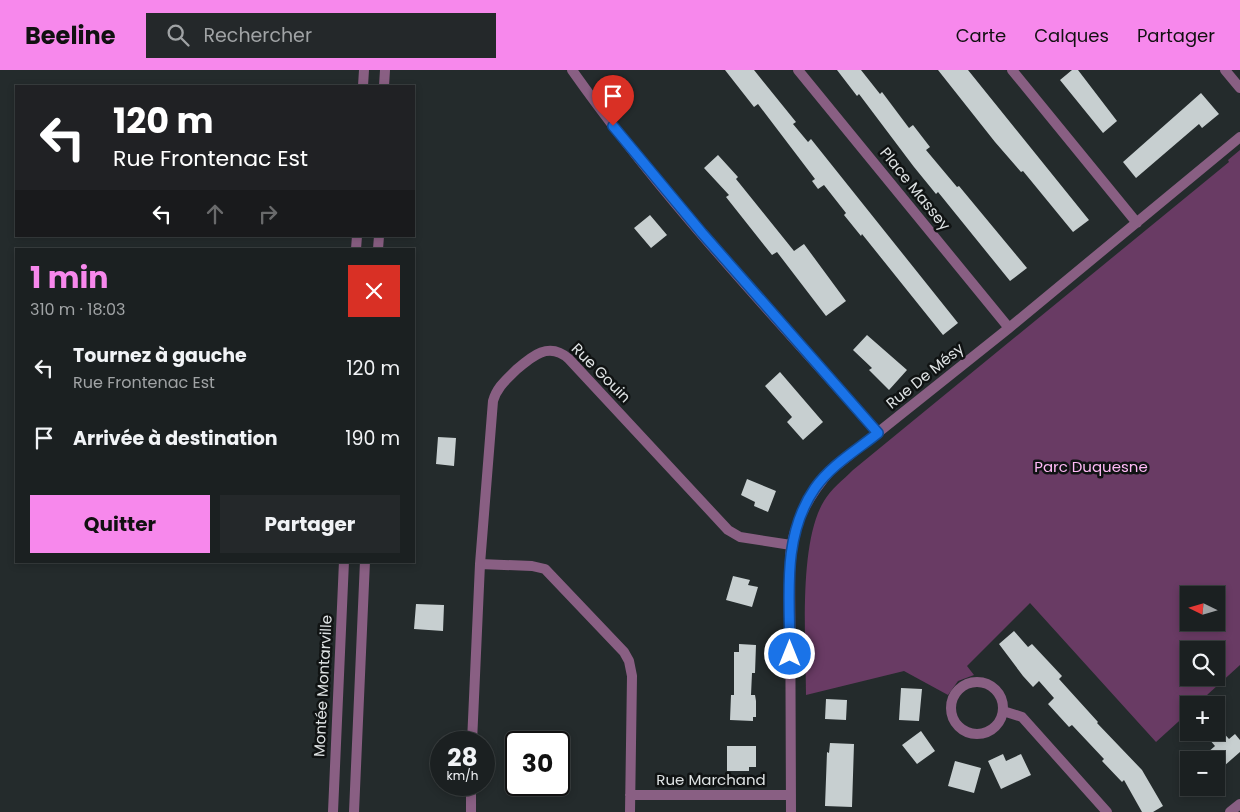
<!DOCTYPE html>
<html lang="fr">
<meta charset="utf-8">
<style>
body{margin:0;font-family:Poppins,sans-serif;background:#24282a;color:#f1f3f6;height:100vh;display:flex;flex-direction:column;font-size:19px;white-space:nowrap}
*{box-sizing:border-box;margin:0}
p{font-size:16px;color:#a0a3a5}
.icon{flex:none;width:28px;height:28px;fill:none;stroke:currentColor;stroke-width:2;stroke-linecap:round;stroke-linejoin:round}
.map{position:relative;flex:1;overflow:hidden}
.panel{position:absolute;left:15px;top:178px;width:400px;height:315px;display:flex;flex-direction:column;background:#1b2021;border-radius:0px;box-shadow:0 2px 8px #0003,0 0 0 1px #393e3f}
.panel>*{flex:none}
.top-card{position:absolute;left:15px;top:15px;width:400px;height:152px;border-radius:0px;box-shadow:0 2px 8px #0003,0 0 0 1px #393e3f;background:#202124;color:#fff;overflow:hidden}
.needle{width:32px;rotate:275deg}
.fabs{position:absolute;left:1180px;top:516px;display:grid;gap:10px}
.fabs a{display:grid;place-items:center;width:45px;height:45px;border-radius:0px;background:#1b2021;box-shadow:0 2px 8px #0003,0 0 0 1px #393e3f;font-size:25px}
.speed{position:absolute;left:430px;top:661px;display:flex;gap:10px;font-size:25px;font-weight:700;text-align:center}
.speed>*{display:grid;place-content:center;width:65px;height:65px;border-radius:50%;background:#1b2021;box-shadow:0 2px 8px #0003,0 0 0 1px #393e3f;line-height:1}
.speed small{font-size:12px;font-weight:400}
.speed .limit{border:2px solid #111;border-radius:8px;background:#fff;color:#111}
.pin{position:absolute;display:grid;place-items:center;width:42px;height:42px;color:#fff;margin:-51px -21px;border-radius:50% 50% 50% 0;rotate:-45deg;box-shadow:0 0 5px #0007}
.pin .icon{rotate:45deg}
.me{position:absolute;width:55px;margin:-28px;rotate:0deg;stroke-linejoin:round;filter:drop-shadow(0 0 4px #0008)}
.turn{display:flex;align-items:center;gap:18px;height:105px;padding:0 15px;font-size:22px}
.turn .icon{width:65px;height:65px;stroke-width:2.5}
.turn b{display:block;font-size:35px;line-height:42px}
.lanes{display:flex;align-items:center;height:48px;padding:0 15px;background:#0003;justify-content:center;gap:25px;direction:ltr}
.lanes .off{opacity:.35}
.round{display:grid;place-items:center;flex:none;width:52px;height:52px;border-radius:0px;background:#24282a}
.summary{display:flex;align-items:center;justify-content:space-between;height:85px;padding:0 15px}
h1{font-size:30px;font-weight:700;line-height:38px;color:#f788ec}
.button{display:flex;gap:10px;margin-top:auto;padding:10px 15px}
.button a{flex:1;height:58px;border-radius:0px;background:#f788ec;color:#111;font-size:20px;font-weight:700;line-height:58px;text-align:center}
.button a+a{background:#24282a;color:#f1f3f6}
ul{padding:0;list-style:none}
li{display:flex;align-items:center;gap:15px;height:70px;padding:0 15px}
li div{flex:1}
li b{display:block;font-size:19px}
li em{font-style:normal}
header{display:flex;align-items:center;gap:30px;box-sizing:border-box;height:70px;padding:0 25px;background:#f788ec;color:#111}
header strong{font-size:24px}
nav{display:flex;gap:28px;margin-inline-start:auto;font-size:18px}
.search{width:350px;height:45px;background:#24282a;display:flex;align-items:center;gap:12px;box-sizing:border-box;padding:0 18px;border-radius:0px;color:#a0a3a5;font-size:19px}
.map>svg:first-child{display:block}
.green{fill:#693b64;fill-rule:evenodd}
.building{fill:#c7cfd0}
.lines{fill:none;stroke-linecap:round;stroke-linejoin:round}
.minor{stroke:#895f83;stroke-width:10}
.tertiary{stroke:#895f83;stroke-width:10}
.route-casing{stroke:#114b97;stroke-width:12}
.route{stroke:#1a73e8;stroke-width:9}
.labels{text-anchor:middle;stroke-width:5;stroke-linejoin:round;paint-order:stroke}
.street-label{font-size:15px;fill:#dfe3e4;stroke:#101313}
.park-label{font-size:15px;fill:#ffbaf6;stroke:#101313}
</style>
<header>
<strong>Beeline</strong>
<div class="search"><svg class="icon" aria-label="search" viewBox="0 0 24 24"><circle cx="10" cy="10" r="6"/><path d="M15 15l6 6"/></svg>Rechercher</div>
<nav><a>Carte</a><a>Calques</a><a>Partager</a></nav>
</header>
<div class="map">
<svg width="1240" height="742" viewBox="0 0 1240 742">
<rect width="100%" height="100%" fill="#242b2c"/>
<!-- green -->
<path class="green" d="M 1240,80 L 1240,595 L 1196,635 L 1189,635 L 1189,642 L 1156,672 L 1030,533 L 967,596 L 974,605 L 958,611 L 948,625 L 904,601 L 806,625 C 806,574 798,473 824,431 C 831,419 843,410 853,400 L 1229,92 L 1228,90 ZM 1189,525 L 1216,525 L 1216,552 L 1189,552 ZM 1189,580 L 1216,580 L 1216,608 L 1189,608 Z"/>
<!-- building -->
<path class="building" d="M 725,0 L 754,0 L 796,52 L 793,54 L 808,72 L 811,69 L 958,253 L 943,265 L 862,164 L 861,166 L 844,145 L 846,143 L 824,115 L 818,119 L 812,111 L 815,109 L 758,34 L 754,37 Z
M 837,0 L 861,0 L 880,24 L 882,22 L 909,58 L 913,55 L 930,77 L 926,80 L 957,117 L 959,116 L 1027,198 L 1010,211 L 938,122 L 936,124 L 914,97 L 859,24 L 857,26 Z
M 938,0 L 968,0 L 1089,150 L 1073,162 L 1023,101 L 1021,102 L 995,72 Z
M 1072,0 L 1078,0 L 1117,51 L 1103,63 L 1060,10 Z
M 1201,23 L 1219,44 L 1202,58 L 1199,54 L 1136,108 L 1123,92 Z
M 718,85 L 738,107 L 736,109 L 794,181 L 804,174 L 846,231 L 826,246 L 777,182 L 772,185 L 726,127 L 729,125 L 704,98 Z
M 650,145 L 667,165 L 651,178 L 634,158 Z
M 867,265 L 907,300 L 889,320 L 869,300 L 872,298 L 853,280 Z
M 780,302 L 823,352 L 803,370 L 787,352 L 792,347 L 765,316 Z
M 438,367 L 456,368 L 454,396 L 436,394 Z
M 747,409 L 776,421 L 768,442 L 754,436 L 755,432 L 741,425 Z
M 733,506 L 750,510 L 748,515 L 758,517 L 752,537 L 726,530 Z
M 416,534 L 444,535 L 443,561 L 414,559 Z
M 1014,561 L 1028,577 L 1032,574 L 1062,606 L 1059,609 L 1098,652 L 1097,653 L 1142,700 L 1163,736 L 1153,742 L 1142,742 L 1124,710 L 1122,712 L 1102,691 L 1104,689 L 1072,655 L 1069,657 L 1048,634 L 1054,628 L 1039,611 L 1033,617 L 1023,606 L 999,574 Z
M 739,574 L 756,575 L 755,603 L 752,603 L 751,625 L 755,625 L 756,631 L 756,647 L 753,647 L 753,651 L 730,650 L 731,625 L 734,625 L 734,582 L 739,582 Z
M 901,618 L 922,619 L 919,651 L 899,650 Z
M 826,629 L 847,630 L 846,650 L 825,649 Z
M 1220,659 L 1229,669 L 1235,664 L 1240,670 L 1240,682 L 1216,703 L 1216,690 L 1199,690 L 1215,676 L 1209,669 Z
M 921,661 L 935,681 L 917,694 L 902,675 Z
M 830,673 L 854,674 L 852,737 L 825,736 L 827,682 L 829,683 Z
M 727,676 L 756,676 L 756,697 L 749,697 L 749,701 L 727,701 Z
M 1003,684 L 1006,691 L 1021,684 L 1031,705 L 1001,719 L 988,691 Z
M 955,691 L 981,698 L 974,723 L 948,716 Z"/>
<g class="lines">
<!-- minor -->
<path class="minor" d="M 572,0 C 663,129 773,245 878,363
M 798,0 L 1009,258
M 1012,0 L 1137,153
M 1225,0 L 1240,18
M 480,494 L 532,496 L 545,499 L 624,582 L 629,591 L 632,606 L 630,742
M951 638a26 26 0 1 1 52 0a26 26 0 1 1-52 0Z
M 1003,641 L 1022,647 L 1107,742
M 472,672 L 480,494 L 493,331 C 497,317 506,310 516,300 C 532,286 549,271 569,289 L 728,460 L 740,467 L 791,475
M 630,725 L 791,725
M 471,742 L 471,715
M 791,742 L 790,486 C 793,453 810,424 831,400 L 1009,258 L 1240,67
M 1230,742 L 1240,734"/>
<!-- tertiary -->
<path class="tertiary" d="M 363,16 L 364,0
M 384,16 L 385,0
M 356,179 L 357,166
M 378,179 L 379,166
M 333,742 L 344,491
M 354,742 L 365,491"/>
</g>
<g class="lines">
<!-- route casing -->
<g class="route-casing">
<path id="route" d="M 613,56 L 702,163 L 878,363 C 857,380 831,395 815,418 C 781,467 790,528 790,584"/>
</g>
<!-- route -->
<use href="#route" class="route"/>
</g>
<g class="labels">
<!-- street labels -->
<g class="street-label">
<text transform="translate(915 119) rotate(51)" y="5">Place Massey</text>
<text transform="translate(601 303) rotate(45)" y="5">Rue Gouin</text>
<text transform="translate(925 306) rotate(-39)" y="5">Rue De Mésy</text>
<text transform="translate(323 616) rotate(-87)" y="5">Montée Montarville</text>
<text x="711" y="715">Rue Marchand</text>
</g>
<!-- park labels -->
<g class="park-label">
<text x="1091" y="402">Parc Duquesne</text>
</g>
</g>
</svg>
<div class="fabs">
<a><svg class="needle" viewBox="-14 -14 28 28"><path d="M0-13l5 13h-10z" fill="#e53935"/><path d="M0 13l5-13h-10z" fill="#a0a3a5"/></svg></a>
<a><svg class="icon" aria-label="search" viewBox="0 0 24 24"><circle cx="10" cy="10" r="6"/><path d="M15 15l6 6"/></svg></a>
<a>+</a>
<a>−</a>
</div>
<div class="speed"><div>28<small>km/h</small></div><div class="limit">30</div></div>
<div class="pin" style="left:613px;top:56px;background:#d93025"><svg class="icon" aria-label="arrive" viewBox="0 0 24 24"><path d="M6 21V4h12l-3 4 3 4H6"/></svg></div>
<svg class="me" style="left:790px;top:584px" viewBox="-20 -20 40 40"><circle r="17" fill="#1a73e8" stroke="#fff" stroke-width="3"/><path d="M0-11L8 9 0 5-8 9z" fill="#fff"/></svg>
<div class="top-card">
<div class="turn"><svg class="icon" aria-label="left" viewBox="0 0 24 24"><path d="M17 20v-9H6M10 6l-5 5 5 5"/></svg><div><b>120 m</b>Rue Frontenac Est</div></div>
<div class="lanes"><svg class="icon" aria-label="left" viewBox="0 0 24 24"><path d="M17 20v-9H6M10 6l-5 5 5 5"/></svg><svg class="icon off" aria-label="ahead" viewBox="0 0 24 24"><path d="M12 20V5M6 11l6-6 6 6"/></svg><svg class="icon off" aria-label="right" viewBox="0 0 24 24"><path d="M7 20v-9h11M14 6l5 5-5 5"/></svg></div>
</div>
<section class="panel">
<div class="summary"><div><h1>1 min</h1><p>310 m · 18:03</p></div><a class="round" style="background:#d93025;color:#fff"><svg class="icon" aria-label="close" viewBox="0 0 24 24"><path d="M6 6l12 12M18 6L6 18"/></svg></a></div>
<ul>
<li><svg class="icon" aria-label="left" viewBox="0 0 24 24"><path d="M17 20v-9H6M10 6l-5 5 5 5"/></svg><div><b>Tournez à gauche</b><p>Rue Frontenac Est</p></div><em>120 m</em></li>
<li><svg class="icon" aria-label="arrive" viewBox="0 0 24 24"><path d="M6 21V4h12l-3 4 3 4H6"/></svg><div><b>Arrivée à destination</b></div><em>190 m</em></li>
</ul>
<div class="button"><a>Quitter</a><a>Partager</a></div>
</section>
</div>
